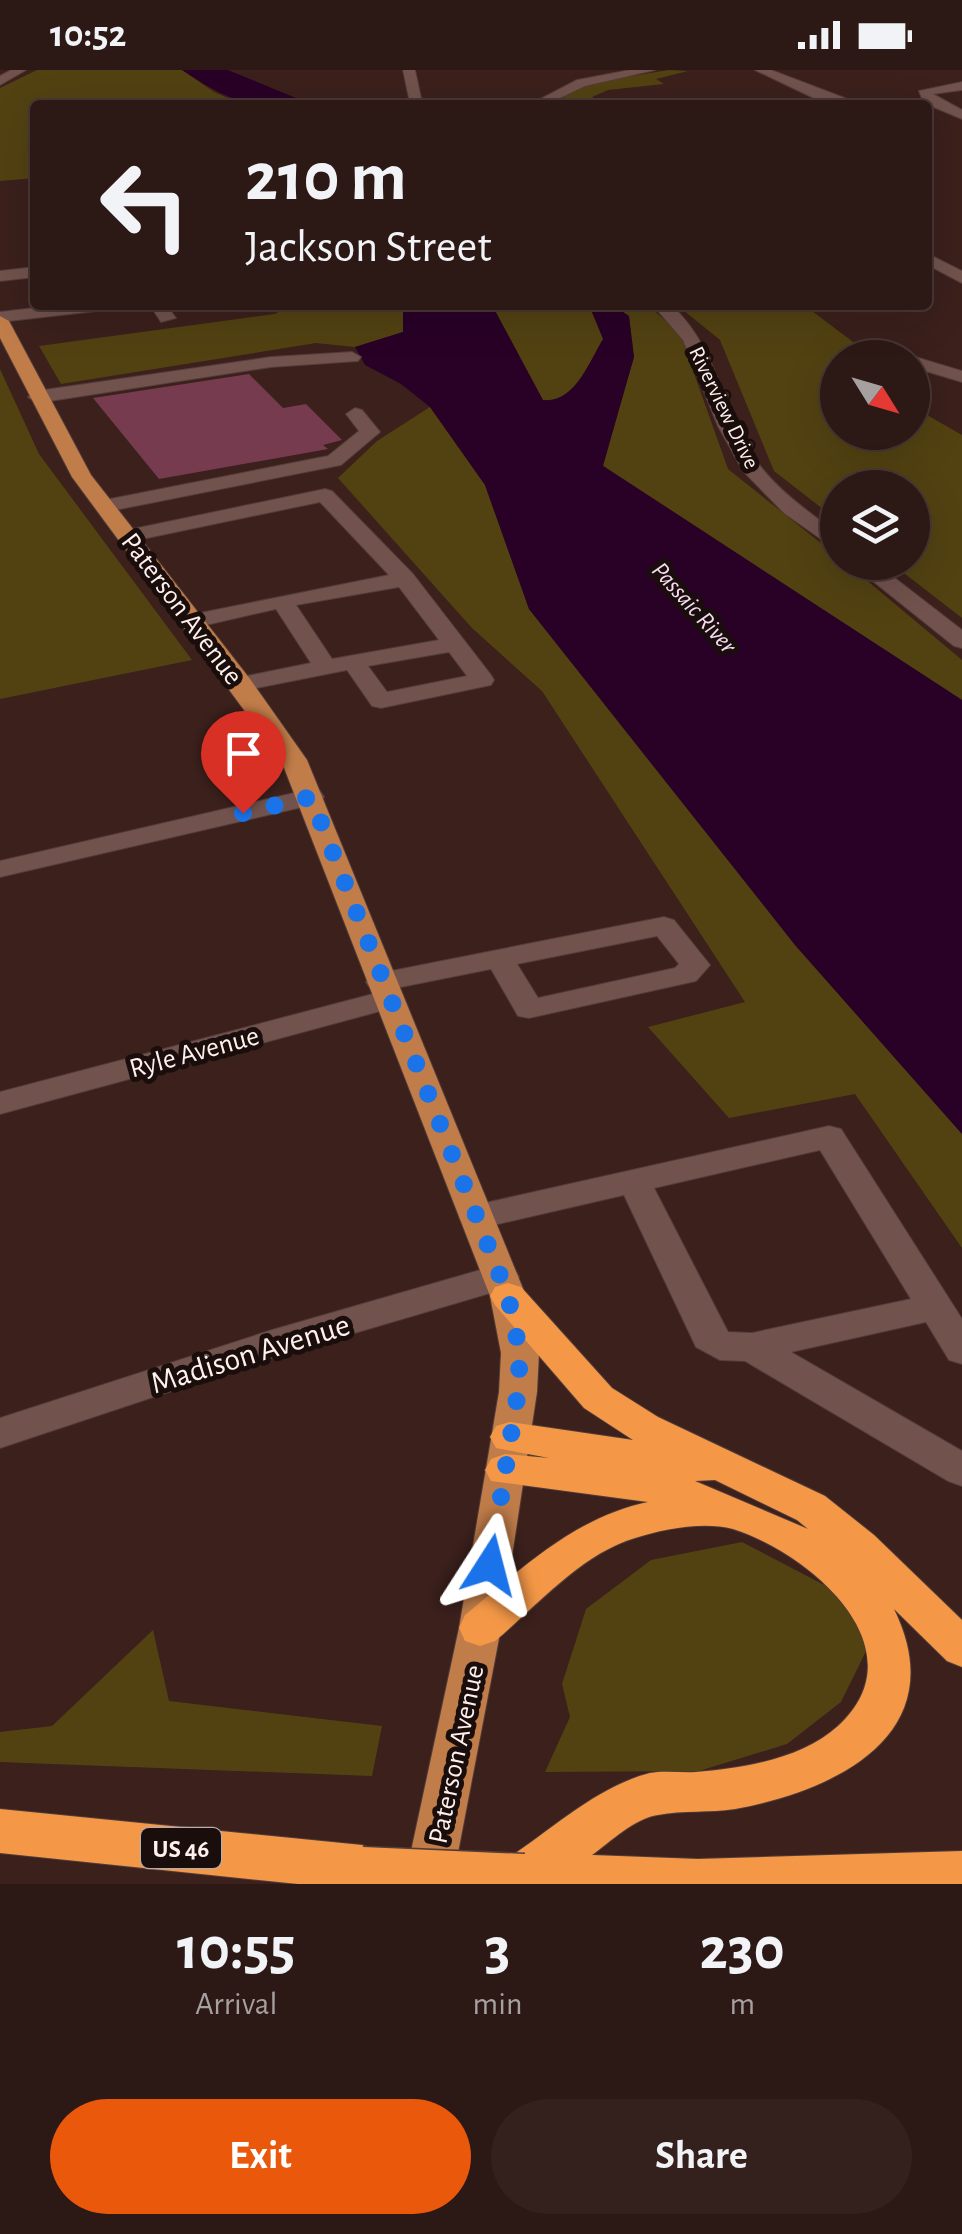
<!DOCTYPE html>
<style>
body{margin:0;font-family:"Alegreya Sans",sans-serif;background:#34211e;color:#f1f3f6;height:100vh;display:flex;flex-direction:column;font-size:38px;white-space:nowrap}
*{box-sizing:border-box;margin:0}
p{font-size:32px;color:#a6a0a0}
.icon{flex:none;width:55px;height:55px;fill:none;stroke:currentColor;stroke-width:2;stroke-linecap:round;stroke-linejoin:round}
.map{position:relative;height:1814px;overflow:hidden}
.details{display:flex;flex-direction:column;background:#2c1815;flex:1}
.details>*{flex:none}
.guide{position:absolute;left:30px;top:30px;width:902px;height:210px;border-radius:10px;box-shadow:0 10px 40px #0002,0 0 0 2px #483734;background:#2c1815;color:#f1f3f6;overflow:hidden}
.needle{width:65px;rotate:127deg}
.tools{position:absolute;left:820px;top:270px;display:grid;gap:20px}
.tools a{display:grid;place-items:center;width:110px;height:110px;border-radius:50%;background:#2c1815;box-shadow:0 10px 40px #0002,0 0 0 2px #483734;font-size:50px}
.pin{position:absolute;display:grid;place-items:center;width:85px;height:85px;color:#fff;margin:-102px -42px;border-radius:50% 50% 50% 0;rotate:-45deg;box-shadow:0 0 10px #0007}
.pin .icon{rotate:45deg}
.me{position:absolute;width:110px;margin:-55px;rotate:9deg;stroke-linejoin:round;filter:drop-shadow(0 0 8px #0008)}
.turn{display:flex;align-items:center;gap:35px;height:210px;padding:0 50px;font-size:45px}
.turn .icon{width:130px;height:130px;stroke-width:2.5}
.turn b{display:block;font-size:70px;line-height:85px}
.eta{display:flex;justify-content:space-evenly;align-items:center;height:170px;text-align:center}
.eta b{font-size:60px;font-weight:700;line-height:70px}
.primary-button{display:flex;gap:20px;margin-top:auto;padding:20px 50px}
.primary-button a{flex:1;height:115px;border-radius:60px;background:#ea580c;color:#fff;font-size:40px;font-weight:700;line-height:115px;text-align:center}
.primary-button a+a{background:#34211e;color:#f1f3f6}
.status{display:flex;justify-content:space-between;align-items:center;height:70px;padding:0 50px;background:#2c1815;direction:ltr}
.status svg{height:28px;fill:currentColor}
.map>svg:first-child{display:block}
.green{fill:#524212}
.water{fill:#290127}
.building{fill:#763b4f}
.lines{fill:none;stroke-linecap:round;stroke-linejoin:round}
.minor-casing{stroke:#523c39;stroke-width:2}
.major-casing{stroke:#523c39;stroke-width:2}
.highway-casing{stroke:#523c39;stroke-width:2}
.minor{fill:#71524d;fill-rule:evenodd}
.major{fill:#c07c49;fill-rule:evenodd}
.highway{fill:#f49847;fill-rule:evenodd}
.highway-bridge-casing{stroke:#523c39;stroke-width:45;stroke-linecap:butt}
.highway-bridge{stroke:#f49847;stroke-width:42}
.route{stroke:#1a73e8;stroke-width:18;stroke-dasharray:0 32.4}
.labels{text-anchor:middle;stroke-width:10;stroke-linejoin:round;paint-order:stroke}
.far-street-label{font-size:22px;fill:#fff0ed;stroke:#1a0e0c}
.far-water-label{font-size:25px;font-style:italic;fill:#f7daf3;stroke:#1a0e0c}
.shield{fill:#1a0e0c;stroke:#baacaa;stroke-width:2.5}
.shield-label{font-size:25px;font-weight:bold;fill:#fff0ed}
.street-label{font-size:28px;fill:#fff0ed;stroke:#1a0e0c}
.near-street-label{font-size:32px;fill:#fff0ed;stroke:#1a0e0c}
</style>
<div class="status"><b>10:52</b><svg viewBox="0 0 49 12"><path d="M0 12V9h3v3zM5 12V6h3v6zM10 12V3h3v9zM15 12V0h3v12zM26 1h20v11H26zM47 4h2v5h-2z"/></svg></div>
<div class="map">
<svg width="962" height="1814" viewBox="0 0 962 1814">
<rect width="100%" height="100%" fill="#3b201c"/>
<!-- green -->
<path class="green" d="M 37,0 L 182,0 L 214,22 L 244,35 L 35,35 L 35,108 L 0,111 L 0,18 Z
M 669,0 L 688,1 L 656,9 L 664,14 L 608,20 L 592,27 L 606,35 L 549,35 C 582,10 629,7 669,0 Z
M 291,235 L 403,235 L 403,262 L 355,277 L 316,273 L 61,314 L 39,276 L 275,244 Z
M 492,235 L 589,235 L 604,269 C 589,292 575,333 543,331 Z
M 613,235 L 648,235 L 680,264 L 728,399 L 837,486 L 838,492 L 846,493 L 962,590 L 962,630 L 602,395 L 634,287 L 629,247 Z
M 677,235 L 804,235 L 873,287 L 838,288 L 838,362 L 912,362 L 913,337 L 962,365 L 962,548 L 891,493 L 912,492 L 912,418 L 838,418 L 837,450 L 774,401 L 720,270 Z
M 0,299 L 39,384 L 192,590 L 0,629 Z
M 430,337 L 485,415 L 529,539 L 795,875 L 962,1064 L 962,1178 L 855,1024 L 729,1048 L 648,957 L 745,932 L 542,621 L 472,558 L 338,408 L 377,371 Z
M 742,1472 L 832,1519 L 872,1569 L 841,1632 L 787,1674 L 699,1701 L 545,1702 L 570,1647 L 562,1614 L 586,1539 L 651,1490 Z
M 153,1560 L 169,1631 L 382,1656 L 372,1706 L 0,1692 L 0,1662 L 52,1656 Z"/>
<!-- water -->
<path class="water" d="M 182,0 L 228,0 L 313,35 C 247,35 238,37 182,0 Z
M 403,235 L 492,235 L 543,330 C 575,333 589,292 603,269 L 589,235 L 613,235 L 629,246 L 634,287 L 603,396 L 962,630 L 962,1064 L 795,875 L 529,539 L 485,415 L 430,337 L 401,314 L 365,295 L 355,277 L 403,262 Z"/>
<!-- building -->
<path class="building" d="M 249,304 L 283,338 L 306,334 L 342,370 L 323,375 L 328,379 L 159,409 L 93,328 Z"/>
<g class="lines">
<!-- minor casing -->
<g class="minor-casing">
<path id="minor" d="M 11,0 L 26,0 L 0,15 L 0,6 Z
M 403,0 L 415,0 L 421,28 L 435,35 L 410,33 Z
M 630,0 L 655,0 L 585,16 L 545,35 L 529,35 L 577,10 Z
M 755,0 L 771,0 L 863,35 L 820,31 Z
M 962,12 L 962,20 L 933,24 L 962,40 L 962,49 L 924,33 L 919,21 Z
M 928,184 L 962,201 L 962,213 L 928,195 Z
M 35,197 L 35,207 L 0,211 L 0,201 Z
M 61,235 L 113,235 L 105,240 L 0,252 L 0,242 Z
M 150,235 L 166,235 L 176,248 L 161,252 Z
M 653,235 L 671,235 C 714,274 721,329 748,378 C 769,415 805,439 838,464 L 838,481 L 784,443 L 743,401 L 718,356 L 683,270 Z
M 352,282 L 361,287 L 358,291 L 271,297 L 37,333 L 28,327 L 37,321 L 271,287 Z
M 912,286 L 962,301 L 962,312 L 912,297 L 912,288 L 905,288 Z
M 355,338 L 362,340 L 380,362 L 341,395 L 105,442 L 95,436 L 105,430 L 328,386 L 359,361 L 346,344 Z
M 325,419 L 332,421 L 413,504 L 491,605 L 494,610 L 491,615 L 381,638 L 372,636 L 347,600 L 241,621 L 232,619 L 229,614 L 232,609 L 311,593 L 276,539 L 193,558 L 185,556 L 181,551 L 185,546 L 389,505 L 320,432 L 128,472 L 117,466 L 128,460 ZM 399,517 L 439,570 L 332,589 L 296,535 ZM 449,582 L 467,606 L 387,622 L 368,596 Z
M 849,492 L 874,492 L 962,560 L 962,578 L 954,576 Z
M 311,719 L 320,721 L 324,727 L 320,733 L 0,807 L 0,791 Z
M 664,847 L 674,850 L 710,895 L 696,911 L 529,948 L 518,946 L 491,899 L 381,921 L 370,918 L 366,912 L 370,906 L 381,903 ZM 657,866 L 679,894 L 675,898 L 538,928 L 517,894 Z
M 388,920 L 399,922 L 403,929 L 399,936 L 0,1044 L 0,1022 Z
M 829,1056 L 841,1059 L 962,1249 L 962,1294 L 949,1290 L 926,1252 L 791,1282 L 962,1381 L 962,1416 L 948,1411 L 745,1291 L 720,1290 L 696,1277 L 624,1125 L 476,1159 L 464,1156 L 459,1147 L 464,1138 L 476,1135 ZM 820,1080 L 911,1229 L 752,1263 L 728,1262 L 654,1118 Z
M 501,1194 L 514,1198 L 519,1207 L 514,1216 L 280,1285 L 0,1378 L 0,1348 L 272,1260 Z"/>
</g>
<!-- major casing -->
<g class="major-casing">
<path id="major" d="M 0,246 L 9,251 L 91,405 L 250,609 L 307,690 L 526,1226 L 539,1283 L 537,1322 L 501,1558 L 452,1814 L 404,1814 L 459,1558 L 499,1322 L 501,1283 L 490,1226 L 281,690 L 72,407 L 0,268 Z"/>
</g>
<!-- highway casing -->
<g class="highway-casing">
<path id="highway" d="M 508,1213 L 521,1217 L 612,1318 L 658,1347 L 825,1426 L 874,1465 L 962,1550 L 962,1597 L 947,1591 L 894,1539 C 954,1662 839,1720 735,1739 C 709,1743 683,1740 658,1745 C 635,1748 610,1772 592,1785 L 698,1789 L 962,1781 L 962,1814 L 504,1814 L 500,1805 L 507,1789 C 551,1760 598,1716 650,1703 C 665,1700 680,1703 696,1702 C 743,1698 802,1689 838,1656 C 922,1579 810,1483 733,1459 C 704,1451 663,1459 635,1468 C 581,1484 537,1536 495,1571 L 480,1576 L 465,1571 L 459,1558 L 465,1545 C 522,1499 573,1448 648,1432 L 491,1411 L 485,1400 L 491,1389 L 505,1384 L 549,1388 L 496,1378 L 490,1367 L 496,1356 L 510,1352 L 633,1370 L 584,1338 L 495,1235 L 490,1226 L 495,1217 ZM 715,1410 L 797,1450 L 808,1459 L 695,1411 Z
M 0,1739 L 362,1775 L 379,1782 L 386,1798 L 379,1814 L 298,1814 L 0,1783 Z"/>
</g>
<!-- minor -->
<use href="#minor" class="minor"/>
<!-- major -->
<use href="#major" class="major"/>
<!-- highway -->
<use href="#highway" class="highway"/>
<!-- highway-bridge casing -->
<g class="highway-bridge-casing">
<path id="highway-bridge" d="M 362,1798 L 524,1805"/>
</g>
<!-- highway-bridge -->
<use href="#highway-bridge" class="highway-bridge"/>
</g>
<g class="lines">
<!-- route -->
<path class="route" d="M 243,743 L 311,727 L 508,1226 L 520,1283 L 518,1322 L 490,1495"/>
</g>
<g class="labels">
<!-- far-street labels -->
<g class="far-street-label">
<text transform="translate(725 337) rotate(64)" y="8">Riverview Drive</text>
</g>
<!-- far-water labels -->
<g class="far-water-label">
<text transform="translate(695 537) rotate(48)" y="9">Passaic River</text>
</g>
<!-- shield labels -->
<rect class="shield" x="141" y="1758" width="80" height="40" rx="8"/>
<g class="shield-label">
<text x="181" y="1787">US 46</text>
</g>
<!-- street labels -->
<g class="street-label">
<text transform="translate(183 538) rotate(53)" y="10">Paterson Avenue</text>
<text transform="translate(194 981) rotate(-15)" y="10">Ryle Avenue</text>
<text transform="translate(455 1684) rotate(-78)" y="10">Paterson Avenue</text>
</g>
<!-- near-street labels -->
<g class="near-street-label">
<text transform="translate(250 1283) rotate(-17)" y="11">Madison Avenue</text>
</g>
</g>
</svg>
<div class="tools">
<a><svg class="needle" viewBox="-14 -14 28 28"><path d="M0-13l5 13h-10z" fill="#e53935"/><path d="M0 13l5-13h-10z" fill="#a6a0a0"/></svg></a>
<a><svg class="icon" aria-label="layers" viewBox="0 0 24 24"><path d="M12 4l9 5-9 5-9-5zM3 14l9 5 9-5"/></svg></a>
</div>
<div class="pin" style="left:243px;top:743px;background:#d93025"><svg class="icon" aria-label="arrive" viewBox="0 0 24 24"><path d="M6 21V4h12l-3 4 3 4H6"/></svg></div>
<svg class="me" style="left:490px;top:1495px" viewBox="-20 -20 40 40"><path d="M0-17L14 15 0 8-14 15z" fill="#1a73e8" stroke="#fff" stroke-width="4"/></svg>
<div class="guide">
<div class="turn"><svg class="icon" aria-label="left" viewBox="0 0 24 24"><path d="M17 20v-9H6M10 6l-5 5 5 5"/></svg><div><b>210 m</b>Jackson Street</div></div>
</div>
</div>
<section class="details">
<div class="eta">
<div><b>10:55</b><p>Arrival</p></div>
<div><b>3</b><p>min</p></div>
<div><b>230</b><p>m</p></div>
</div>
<div class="primary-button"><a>Exit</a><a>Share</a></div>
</section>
